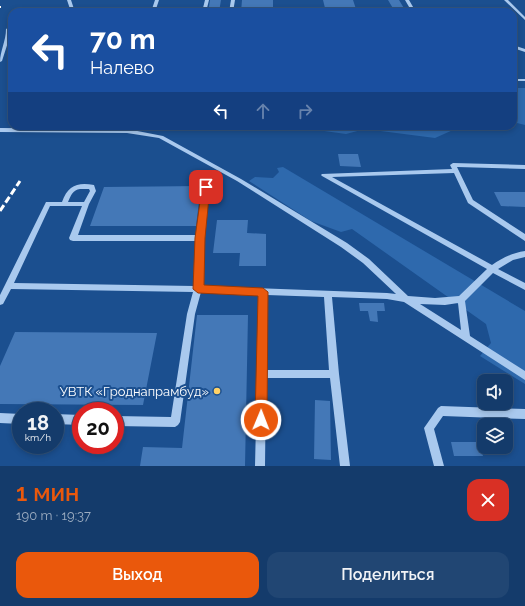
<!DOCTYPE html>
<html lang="ru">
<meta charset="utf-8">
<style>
body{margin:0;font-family:Raleway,sans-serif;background:#214673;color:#f1f3f6;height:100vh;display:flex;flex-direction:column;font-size:15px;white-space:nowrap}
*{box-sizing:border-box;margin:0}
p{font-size:13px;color:#9dadc1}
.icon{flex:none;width:22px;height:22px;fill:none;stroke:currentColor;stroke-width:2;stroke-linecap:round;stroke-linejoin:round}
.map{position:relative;height:466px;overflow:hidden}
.details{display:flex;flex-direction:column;background:#143b6b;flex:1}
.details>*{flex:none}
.hud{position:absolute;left:8px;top:8px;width:509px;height:122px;border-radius:12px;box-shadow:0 2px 6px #0003,0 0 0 1px #33557e;background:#1a4fa0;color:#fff;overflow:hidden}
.controls{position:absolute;left:477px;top:374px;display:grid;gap:8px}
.controls a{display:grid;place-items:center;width:36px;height:36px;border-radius:8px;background:#143b6b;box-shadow:0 2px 6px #0003,0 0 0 1px #33557e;font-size:20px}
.speed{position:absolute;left:12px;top:402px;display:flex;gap:8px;font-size:20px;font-weight:700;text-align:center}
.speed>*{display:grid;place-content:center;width:52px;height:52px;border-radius:50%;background:#143b6b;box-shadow:0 2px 6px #0003,0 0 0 1px #33557e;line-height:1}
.speed small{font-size:10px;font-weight:400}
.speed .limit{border:6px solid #d22;background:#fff;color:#111}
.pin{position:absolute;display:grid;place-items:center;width:34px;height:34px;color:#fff;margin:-17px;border-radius:8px;box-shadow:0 2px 6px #0006}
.me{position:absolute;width:44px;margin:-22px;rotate:1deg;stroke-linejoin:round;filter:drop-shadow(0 0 3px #0008)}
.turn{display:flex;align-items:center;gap:14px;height:84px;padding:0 16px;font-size:18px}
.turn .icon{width:52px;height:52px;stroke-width:2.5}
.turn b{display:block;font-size:28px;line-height:34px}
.lanes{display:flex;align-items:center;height:38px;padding:0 16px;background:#0003;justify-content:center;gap:20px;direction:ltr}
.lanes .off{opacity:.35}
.round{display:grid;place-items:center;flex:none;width:42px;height:42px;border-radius:12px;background:#214673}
.summary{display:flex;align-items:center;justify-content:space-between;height:68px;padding:0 16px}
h1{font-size:24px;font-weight:600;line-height:30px;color:#ea580c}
.action{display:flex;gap:8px;margin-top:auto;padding:8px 16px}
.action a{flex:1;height:46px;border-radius:12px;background:#ea580c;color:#fff;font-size:16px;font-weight:600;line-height:46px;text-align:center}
.action a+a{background:#214673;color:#f1f3f6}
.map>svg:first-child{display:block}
.green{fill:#2e69ad}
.building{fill:#4478b7}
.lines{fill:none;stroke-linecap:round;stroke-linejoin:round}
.minor{fill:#a9c9ee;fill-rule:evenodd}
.rail-far1{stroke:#fff;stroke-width:2;stroke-dasharray:4 2;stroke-linecap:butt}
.rail{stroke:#fff;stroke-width:3;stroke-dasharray:7 3;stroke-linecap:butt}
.route{fill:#ea580c;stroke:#983908}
.poi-dot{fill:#ffd166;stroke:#1b4f8f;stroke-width:1.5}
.labels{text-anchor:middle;stroke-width:4;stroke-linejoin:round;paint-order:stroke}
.near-poi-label{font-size:13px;fill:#fff;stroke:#1b4f8f;text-anchor:end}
</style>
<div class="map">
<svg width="525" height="466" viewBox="0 0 525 466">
<rect width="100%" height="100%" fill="#1b4f8f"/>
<!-- green -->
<path class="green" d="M 513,88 L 525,88 L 525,125 L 513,122 Z
M 288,126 L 462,126 L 435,138 L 365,129 L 346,134 Z
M 283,167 L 525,311 L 525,384 L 480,356 L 491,343 L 486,324 L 352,229 L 341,232 L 311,221 L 249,181 L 255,177 L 273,178 L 279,172 L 277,168 Z"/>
<!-- building -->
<path class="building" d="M 210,0 L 221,0 L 219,12 L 208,12 Z
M 242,0 L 273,0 L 273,12 L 241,12 Z
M 323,0 L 353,0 L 357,12 L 326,12 Z
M 388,0 L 399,0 L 405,10 L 394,10 Z
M 338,154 L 358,154 L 361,167 L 340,166 Z
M 201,186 L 196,226 L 90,226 L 104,187 Z
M 494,192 L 525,192 L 525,207 L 501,206 Z
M 217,220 L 248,220 L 247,233 L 266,234 L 266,266 L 239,266 L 240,253 L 213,253 Z
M 359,303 L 384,303 L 385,311 L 377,311 L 378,322 L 370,321 L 368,311 L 360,311 Z
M 197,315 L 248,315 L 245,466 L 140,466 L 143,447 L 182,448 Z
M 15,332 L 157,333 L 143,405 L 0,404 L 0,366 Z
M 315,400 L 330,401 L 331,460 L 314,459 Z
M 451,442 L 479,442 L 483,456 L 454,456 Z"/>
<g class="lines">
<!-- minor -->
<path class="minor" d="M 67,0 L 71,0 L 75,12 L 71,12 Z
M 155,0 L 159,0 L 155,12 L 151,12 Z
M 205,0 L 209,0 L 206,12 L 202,12 Z
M 231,0 L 235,0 L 233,12 L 229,12 Z
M 405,0 L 409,0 L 416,12 L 412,12 Z
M 504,0 L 508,0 L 525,17 L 525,20 Z
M 8,28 L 10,29 L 10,36 L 2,61 L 0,62 C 0,51 6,41 6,29 Z
M 513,45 L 525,49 L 525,52 L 513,48 Z
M 513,79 L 525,79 L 525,81 L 513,81 Z
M 0,128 L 127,129 L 163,136 L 241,179 L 347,243 L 369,259 L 408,296 L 435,298 L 459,296 L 487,269 L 322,176 L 321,175 L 322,174 L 452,169 L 450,165 L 453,163 L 525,165 L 525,169 L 457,167 L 473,200 L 525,234 L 525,241 L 468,203 L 454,173 L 332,177 L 492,265 C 502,258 512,253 525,251 L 525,257 L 513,260 L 498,269 L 525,283 L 525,290 L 493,273 L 465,301 L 470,336 L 525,371 L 525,380 L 404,302 L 387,299 L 332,297 L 339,374 L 350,466 L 340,466 L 330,378 L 266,378 L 265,466 L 255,466 L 259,295 L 201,292 L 195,314 L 180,422 L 178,425 L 175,427 L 115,426 L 115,416 L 171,417 L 187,314 L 193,292 L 11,289 L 3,304 L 0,305 L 0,295 L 46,202 L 62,202 C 68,185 78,182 94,185 L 96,191 L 89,204 L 78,235 L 197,235 L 203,187 L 204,185 L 208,185 L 209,187 L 204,238 L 202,286 L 387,293 L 396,294 L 363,263 L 341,247 L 237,181 L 159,138 L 127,133 L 0,132 ZM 80,189 L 89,189 L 90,191 L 84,202 L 68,202 C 71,195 73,190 80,189 ZM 50,206 L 82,206 L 69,238 L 70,240 L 73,241 L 196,241 L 194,286 L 14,283 ZM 267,295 L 324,297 L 329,370 L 266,370 ZM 458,303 L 461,330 L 420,304 L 445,305 Z
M 441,406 L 525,409 L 525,419 L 443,416 L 434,429 L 444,466 L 434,466 L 424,428 L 438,408 Z
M 0,413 L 21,414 L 21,424 L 0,423 Z
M 55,414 L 81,415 L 81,425 L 55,424 Z"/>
<!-- rail-far1 -->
<path class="rail-far1" d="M 0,6 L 0,8"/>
<!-- rail -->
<path class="rail" d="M 0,211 L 20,181"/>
</g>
<!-- route -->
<path class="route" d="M 206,184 L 210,187 L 205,238 L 204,285 L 263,288 L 268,292 L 267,420 L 266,425 L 261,426 L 257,425 L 255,420 L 258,296 L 198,293 L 193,289 L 195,238 L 202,187 Z"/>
<!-- markers -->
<circle class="poi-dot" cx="217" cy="391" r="4"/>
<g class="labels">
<!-- near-poi labels -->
<g class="near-poi-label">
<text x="209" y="396">УВТК «Гроднапрамбуд»</text>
</g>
</g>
</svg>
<div class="controls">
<a><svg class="icon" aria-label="sound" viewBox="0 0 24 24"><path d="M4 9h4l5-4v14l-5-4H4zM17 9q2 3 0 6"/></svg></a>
<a><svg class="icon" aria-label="layers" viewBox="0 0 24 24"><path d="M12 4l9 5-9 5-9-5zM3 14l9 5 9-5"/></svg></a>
</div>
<div class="speed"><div>18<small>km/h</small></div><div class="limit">20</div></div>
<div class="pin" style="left:206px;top:187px;background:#d93025"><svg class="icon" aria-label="arrive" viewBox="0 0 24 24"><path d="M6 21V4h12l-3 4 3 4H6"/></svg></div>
<svg class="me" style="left:261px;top:420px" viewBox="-20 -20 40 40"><circle r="17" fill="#ea580c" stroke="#fff" stroke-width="3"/><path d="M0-11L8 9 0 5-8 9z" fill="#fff"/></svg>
<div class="hud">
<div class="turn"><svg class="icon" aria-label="left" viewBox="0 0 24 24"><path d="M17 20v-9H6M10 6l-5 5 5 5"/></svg><div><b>70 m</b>Налево</div></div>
<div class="lanes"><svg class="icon" aria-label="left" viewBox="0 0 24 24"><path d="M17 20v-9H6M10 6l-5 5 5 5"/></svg><svg class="icon off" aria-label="ahead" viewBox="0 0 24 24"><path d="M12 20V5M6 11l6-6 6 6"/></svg><svg class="icon off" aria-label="right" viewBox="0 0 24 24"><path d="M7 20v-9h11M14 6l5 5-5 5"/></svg></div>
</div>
</div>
<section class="details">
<div class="summary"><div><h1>1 мин</h1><p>190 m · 19:37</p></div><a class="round" style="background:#d93025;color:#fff"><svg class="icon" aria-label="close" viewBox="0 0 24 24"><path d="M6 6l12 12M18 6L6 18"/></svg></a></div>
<div class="action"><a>Выход</a><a>Поделиться</a></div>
</section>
